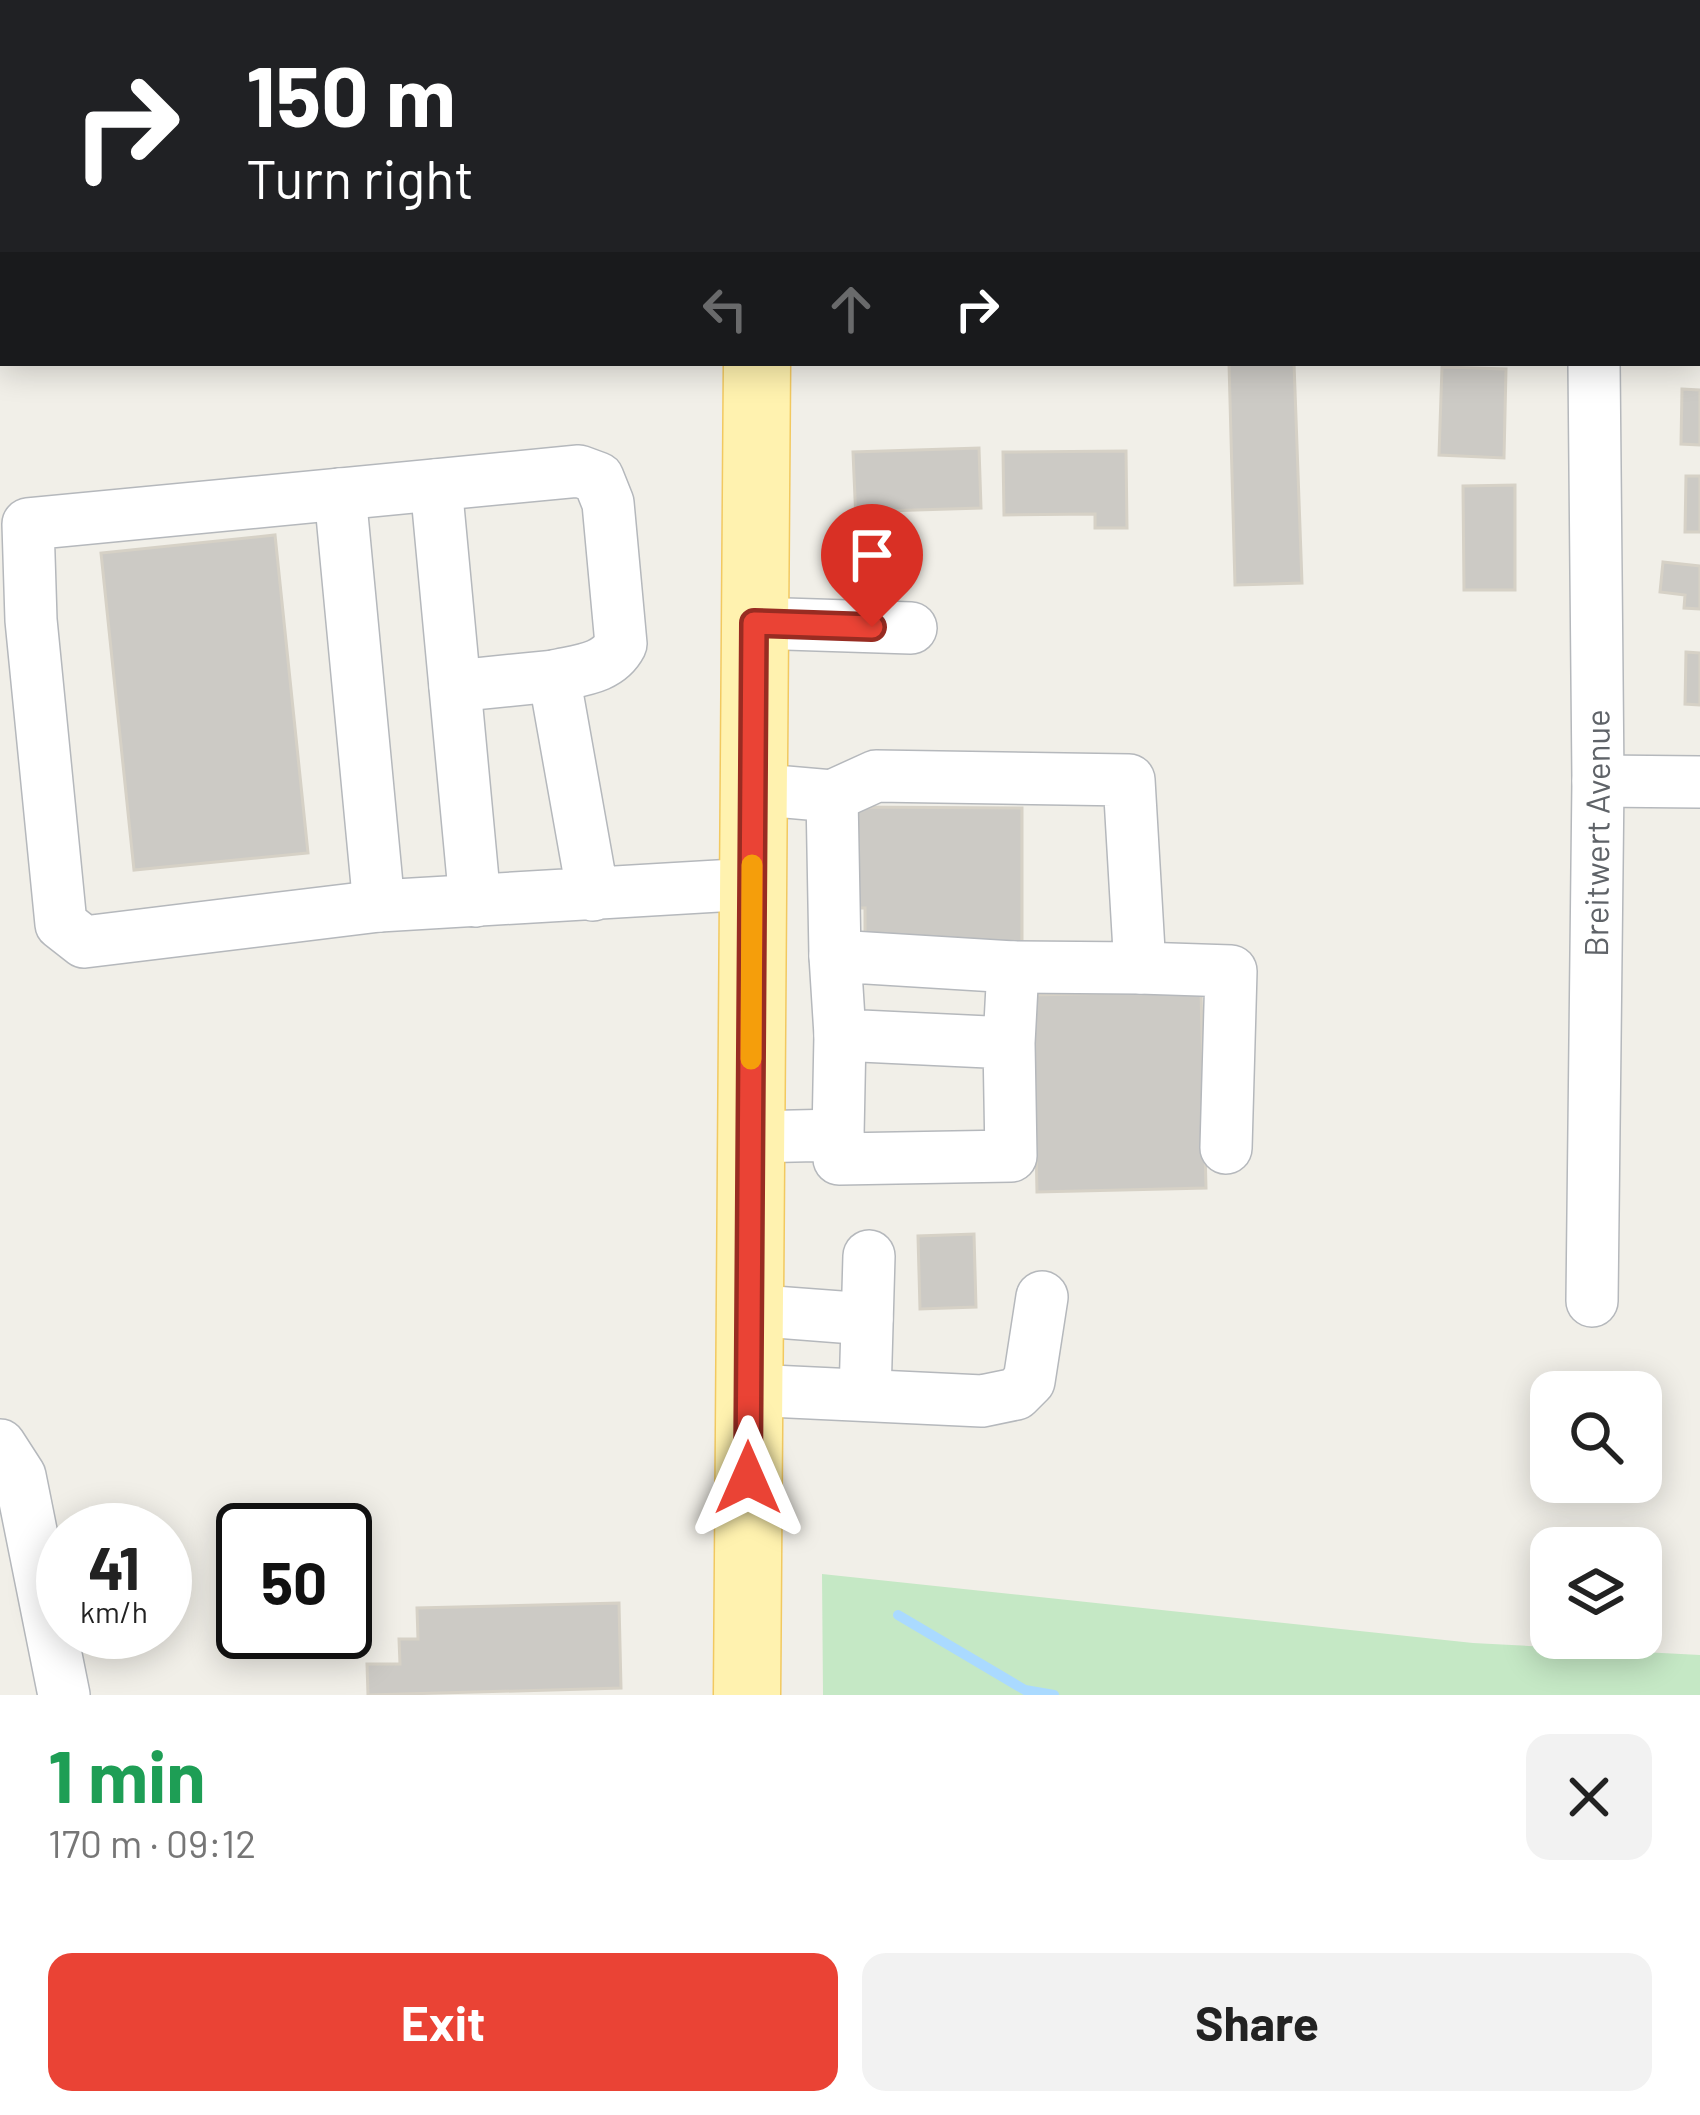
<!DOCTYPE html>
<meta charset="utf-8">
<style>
body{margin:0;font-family:Barlow,sans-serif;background:#f2f2f2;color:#222;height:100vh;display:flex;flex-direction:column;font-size:45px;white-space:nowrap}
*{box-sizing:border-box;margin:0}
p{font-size:39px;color:#767676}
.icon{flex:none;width:66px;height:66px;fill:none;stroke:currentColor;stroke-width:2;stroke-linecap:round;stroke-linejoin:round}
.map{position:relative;height:1695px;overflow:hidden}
.sheet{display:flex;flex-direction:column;background:#fff;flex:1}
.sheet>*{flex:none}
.hud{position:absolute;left:0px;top:0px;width:1701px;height:366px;box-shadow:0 6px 30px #0003;background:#202124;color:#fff;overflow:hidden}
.tools{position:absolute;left:1530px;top:1371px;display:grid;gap:24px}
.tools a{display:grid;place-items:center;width:132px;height:132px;border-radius:24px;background:#fff;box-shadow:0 6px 30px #0003;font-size:60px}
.speed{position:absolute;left:36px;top:1503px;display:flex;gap:24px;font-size:60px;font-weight:700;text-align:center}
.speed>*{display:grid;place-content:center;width:156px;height:156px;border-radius:50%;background:#fff;box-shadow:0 6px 30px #0003;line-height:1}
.speed small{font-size:30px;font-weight:400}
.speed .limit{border:6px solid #111;border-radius:18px;background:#fff;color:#111}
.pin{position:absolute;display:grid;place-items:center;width:102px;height:102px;color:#fff;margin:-123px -51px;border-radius:50% 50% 50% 0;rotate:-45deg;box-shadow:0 0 12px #0007}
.pin .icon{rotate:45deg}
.me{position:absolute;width:132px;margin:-66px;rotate:0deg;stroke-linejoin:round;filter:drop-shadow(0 0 9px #0008)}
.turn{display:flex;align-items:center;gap:42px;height:252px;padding:0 48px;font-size:54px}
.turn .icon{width:156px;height:156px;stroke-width:2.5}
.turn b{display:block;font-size:84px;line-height:102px}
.lanes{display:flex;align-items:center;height:114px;padding:0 48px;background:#0003;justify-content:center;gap:60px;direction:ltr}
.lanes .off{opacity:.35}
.round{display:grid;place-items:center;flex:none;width:126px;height:126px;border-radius:24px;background:#f2f2f2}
.headline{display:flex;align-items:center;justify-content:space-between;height:204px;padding:0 48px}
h1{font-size:72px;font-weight:700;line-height:90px;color:#1e9e55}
.cta{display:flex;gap:24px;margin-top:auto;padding:24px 48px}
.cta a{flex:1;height:138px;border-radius:24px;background:#ea4335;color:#fff;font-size:48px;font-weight:700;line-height:138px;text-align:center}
.cta a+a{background:#f2f2f2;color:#222}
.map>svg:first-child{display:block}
.green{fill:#c5e8c5}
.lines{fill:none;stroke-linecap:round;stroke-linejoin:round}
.stream{stroke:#aadaff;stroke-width:10}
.building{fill:#cccac5;stroke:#d6d1c6;stroke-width:3}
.minor-casing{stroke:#b5b8bc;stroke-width:54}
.major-casing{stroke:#f2c960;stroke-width:69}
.minor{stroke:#fff;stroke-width:51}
.major{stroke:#fff2af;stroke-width:66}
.route-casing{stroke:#982c22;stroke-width:30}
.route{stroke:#ea4335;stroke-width:21}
.slow{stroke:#f59e0b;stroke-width:21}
.labels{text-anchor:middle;stroke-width:9;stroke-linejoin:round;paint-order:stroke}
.street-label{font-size:33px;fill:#5f6368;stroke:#fff}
</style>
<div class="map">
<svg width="1700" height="1695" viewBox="0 0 1700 1695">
<rect width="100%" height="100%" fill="#f1efe8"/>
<!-- green -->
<path class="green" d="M 822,1574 L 1473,1643 L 1700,1655 L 1700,1695 L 823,1695 Z"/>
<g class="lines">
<!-- stream -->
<path class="stream" d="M 898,1615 L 1025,1690 L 1054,1695"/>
</g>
<!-- building -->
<path class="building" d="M 0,23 L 3,23 L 2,134 L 0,121 Z
M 1229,363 L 1294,363 L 1302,583 L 1235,585 Z
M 1442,367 L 1506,369 L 1504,458 L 1439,455 Z
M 1682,389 L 1700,390 L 1700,445 L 1681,444 Z
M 979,448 L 981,508 L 883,511 L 883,520 L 856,521 L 853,452 Z
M 1126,451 L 1127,528 L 1095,528 L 1095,514 L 1004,515 L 1003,452 Z
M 1686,476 L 1700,476 L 1700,532 L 1685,532 Z
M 1515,485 L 1515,590 L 1464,590 L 1463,486 Z
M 275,535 L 308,853 L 134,870 L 101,553 Z
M 1663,562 L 1700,566 L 1700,609 L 1684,608 L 1685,595 L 1660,592 Z
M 1686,652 L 1700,653 L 1700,705 L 1685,704 Z
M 845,807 L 1022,808 L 1022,945 L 865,944 L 865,908 L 845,908 Z
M 1201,991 L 1206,1188 L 1037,1192 L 1033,995 Z
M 974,1234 L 976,1307 L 920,1309 L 918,1236 Z
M 619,1603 L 621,1688 L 368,1695 L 367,1664 L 400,1664 L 399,1639 L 418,1639 L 417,1608 Z"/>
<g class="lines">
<!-- minor casing -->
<g class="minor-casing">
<g id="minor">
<path d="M 1579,0 L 1579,3"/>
<path d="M 429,3 L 444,0"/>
<path d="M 436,485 L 475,901"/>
<path d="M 340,494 L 379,906"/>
<path d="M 754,623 L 911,628"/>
<path d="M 455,686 L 554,676"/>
<path d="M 1598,781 L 1700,782"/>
<path d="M 752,789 L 832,796 L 835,956"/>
<path d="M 832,796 L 876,776 L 1129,780 L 1140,968 L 1013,967"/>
<path d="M 593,895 L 554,676 C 580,670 608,669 621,644 L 608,503 L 598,478 L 579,471 L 28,524 L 31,620 L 61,924 L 84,942 L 379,906 L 752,884"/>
<path d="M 1140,968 L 1231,971 L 1226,1148"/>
<path d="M 838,1135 L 840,1035"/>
<path d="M 750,1137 L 838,1135 L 839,1159 L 1011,1156 L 1009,1043 L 840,1035 L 835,956 L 1013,967 L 1009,1043"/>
<path id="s1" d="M 1592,1301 L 1598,781 L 1594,363"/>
<path d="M 749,1310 L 867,1319"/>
<path d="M 749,1390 L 982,1401 L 1016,1394 L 1029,1381 L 1042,1297"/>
<path d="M 865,1395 L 869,1256"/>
<path d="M 0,1445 L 20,1476 L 64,1695"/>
</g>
</g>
<!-- major casing -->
<g class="major-casing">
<path id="major" d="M 760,3 L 760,0
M 747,1695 L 757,363"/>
</g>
<!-- minor -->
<use href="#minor" class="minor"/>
<!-- major -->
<use href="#major" class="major"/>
</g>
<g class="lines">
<!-- route casing -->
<g class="route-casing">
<path id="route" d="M 748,1478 L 754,623 L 872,627"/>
</g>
<!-- route -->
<use href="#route" class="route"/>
<!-- slow -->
<path class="slow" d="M 751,1059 L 752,865"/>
</g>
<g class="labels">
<!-- street labels -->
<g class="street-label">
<text dy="12" stroke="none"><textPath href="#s1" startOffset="468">Breitwert Avenue</textPath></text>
</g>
</g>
</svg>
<div class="tools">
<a><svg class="icon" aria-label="search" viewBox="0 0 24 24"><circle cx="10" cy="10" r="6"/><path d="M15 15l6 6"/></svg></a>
<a><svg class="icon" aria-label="layers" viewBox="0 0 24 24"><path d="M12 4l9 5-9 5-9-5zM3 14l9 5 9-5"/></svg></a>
</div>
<div class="speed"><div>41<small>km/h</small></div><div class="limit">50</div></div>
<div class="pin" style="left:872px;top:627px;background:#d93025"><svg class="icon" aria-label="arrive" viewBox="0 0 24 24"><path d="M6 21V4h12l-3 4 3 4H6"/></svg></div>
<svg class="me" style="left:748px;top:1478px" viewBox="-20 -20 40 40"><path d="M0-17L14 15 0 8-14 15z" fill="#ea4335" stroke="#fff" stroke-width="4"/></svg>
<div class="hud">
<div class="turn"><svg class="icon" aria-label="right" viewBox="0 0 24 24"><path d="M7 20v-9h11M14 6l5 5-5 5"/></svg><div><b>150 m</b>Turn right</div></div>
<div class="lanes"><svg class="icon off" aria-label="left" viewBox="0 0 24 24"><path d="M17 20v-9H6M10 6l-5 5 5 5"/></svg><svg class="icon off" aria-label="ahead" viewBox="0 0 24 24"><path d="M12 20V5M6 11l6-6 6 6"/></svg><svg class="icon" aria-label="right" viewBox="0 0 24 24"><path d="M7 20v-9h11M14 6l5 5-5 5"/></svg></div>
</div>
</div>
<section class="sheet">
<div class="headline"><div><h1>1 min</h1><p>170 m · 09:12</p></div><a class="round"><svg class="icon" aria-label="close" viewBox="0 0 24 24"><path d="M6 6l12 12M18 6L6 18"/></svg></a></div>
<div class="cta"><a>Exit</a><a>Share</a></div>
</section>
